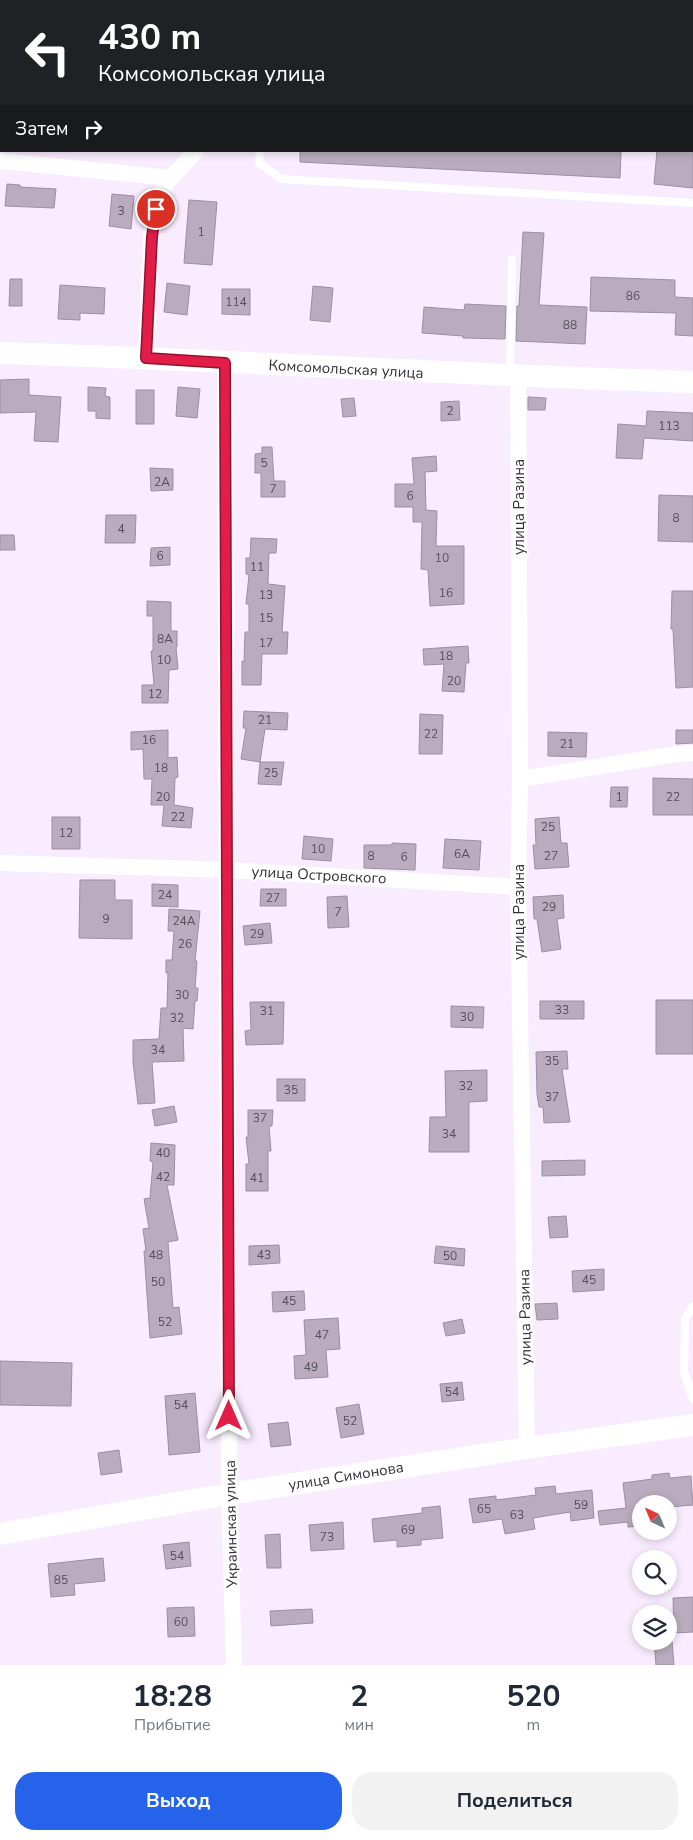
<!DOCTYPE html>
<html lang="ru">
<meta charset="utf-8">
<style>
body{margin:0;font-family:"Nunito Sans",sans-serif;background:#f2f2f3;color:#1f2937;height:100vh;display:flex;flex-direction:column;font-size:19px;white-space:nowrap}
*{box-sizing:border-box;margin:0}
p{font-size:16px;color:#747a83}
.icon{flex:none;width:28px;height:28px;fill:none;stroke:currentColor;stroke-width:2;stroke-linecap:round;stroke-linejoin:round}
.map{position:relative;height:1665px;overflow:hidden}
.details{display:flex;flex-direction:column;background:#fff;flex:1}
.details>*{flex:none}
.guide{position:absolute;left:0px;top:0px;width:694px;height:152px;box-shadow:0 2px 8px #0003;background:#202124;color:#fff;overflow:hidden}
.needle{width:32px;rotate:316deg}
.buttons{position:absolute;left:632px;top:1495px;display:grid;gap:10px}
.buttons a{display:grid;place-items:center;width:45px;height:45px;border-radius:50%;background:#fff;box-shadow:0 2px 8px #0003;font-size:25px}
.pin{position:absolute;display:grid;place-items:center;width:42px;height:42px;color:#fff;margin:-21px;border:2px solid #fff;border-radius:50%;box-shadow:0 1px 5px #0007}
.me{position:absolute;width:55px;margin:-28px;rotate:0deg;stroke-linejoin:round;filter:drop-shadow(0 0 4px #0008)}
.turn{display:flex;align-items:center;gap:18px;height:105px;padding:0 15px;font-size:22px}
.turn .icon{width:65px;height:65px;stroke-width:2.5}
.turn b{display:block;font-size:35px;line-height:42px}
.then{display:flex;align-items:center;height:48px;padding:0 15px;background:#0003;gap:10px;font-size:19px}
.eta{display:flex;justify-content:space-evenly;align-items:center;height:85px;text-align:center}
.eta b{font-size:30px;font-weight:700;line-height:35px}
.primary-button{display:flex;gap:10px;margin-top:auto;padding:10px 15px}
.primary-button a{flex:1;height:58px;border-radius:20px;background:#2563eb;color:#fff;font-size:20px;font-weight:700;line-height:58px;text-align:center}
.primary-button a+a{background:#f2f2f3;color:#1f2937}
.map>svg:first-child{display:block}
.building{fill:#baacbe;stroke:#9c8fa0}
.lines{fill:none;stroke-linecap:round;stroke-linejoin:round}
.lane{stroke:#fff;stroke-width:8}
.street{stroke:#fff;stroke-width:16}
.secondary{stroke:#fff;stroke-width:22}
.route-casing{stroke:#92132f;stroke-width:12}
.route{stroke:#e11d48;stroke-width:9}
.labels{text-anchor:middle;stroke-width:4.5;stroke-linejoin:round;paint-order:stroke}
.number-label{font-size:12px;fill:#57505a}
.street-label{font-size:15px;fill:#363138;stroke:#fff}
</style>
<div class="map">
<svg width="693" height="1665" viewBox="0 0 693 1665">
<rect width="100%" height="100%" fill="#faecff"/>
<!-- building -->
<path class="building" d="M 300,151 L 621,151 L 620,178 L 300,162 Z
M 657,151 L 693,151 L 693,188 L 654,184 Z
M 7,184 L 20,185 L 20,187 L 56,189 L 54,208 L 5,206 Z
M 112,194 L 134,196 L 131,229 L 109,226 Z
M 189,200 L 217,202 L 212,265 L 184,263 Z
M 523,232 L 544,233 L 539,305 L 587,307 L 585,344 L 516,341 L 517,306 L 519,306 Z
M 591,277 L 675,280 L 675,297 L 693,298 L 693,336 L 675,335 L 676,313 L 590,311 Z
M 10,279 L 22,279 L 22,306 L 9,306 Z
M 167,283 L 190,286 L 187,315 L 164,312 Z
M 60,285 L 105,288 L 104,314 L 80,313 L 80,320 L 58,319 Z
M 313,286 L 333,288 L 330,322 L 310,320 Z
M 222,289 L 250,289 L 250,315 L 222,314 Z
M 465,304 L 506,306 L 505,339 L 463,338 L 463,336 L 422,333 L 424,307 L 464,310 Z
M 29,379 L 29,395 L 61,397 L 58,442 L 34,441 L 36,412 L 0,413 L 0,380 Z
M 88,387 L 106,388 L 105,396 L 110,397 L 110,419 L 96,418 L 96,411 L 88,411 Z
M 178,387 L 200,389 L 197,418 L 176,416 Z
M 136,390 L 154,390 L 154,424 L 136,424 Z
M 528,397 L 546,398 L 545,410 L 528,410 Z
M 354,398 L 356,416 L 343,417 L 341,399 Z
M 459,401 L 460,420 L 441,421 L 441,402 Z
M 647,411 L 693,413 L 693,441 L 644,438 L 642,459 L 616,458 L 618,424 L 646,426 Z
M 262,447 L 272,447 L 274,481 L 285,481 L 285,497 L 261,497 L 261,473 L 255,473 L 255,454 L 262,453 Z
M 436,456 L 437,471 L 425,472 L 426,510 L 437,511 L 436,546 L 464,546 L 464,604 L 430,606 L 428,570 L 421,569 L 422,522 L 413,522 L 413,507 L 395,507 L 395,484 L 414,484 L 412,458 Z
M 150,468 L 173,469 L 173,490 L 151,491 Z
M 659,495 L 693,496 L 693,542 L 658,541 Z
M 106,515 L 136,515 L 135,543 L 105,543 Z
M 0,535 L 14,535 L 15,550 L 0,550 Z
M 251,538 L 277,539 L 276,553 L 269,553 L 268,584 L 285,586 L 282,632 L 288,632 L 287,654 L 262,654 L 261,685 L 242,685 L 242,661 L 244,662 L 245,632 L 249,632 L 249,604 L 246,604 L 249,575 L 246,574 L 246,558 L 250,558 Z
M 170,547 L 170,565 L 150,566 L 151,548 Z
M 672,591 L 693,591 L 693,687 L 676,688 L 673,629 L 671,629 Z
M 147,601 L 171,602 L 171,631 L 177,631 L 177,647 L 176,647 L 178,669 L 169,670 L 168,703 L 142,703 L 142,685 L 154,685 L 151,651 L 153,651 L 153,616 L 147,616 Z
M 468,646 L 469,663 L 466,663 L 464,692 L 442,691 L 444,664 L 424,665 L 423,649 Z
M 244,711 L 288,713 L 287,730 L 265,729 L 260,762 L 241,759 L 246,728 L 243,728 Z
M 420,714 L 443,715 L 442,754 L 419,754 Z
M 168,730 L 168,758 L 177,757 L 178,777 L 175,778 L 174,805 L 193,808 L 191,828 L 162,826 L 164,805 L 151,805 L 152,779 L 144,779 L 143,749 L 131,750 L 131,732 Z
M 676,730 L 693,730 L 693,743 L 676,744 Z
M 548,732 L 587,733 L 586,757 L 548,756 Z
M 260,762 L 284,762 L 281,785 L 258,784 Z
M 653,778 L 693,779 L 693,815 L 653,815 Z
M 611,787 L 628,787 L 627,807 L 610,807 Z
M 52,817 L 80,817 L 80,849 L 52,849 Z
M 559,817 L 561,843 L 567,843 L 569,867 L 535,869 L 533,845 L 536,845 L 535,819 Z
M 304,836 L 333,839 L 331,861 L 302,859 Z
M 445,839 L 481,841 L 479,870 L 443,868 Z
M 392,843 L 416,844 L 415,870 L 364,868 L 364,845 L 392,845 Z
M 80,880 L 115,880 L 115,900 L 132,900 L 132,939 L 79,938 Z
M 152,884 L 178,885 L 178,907 L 152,906 Z
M 261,889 L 286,889 L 286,906 L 260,906 Z
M 563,895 L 564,918 L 557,919 L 561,949 L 542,952 L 537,919 L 534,919 L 533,897 Z
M 347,896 L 349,927 L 328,928 L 327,897 Z
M 169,909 L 200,911 L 195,961 L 197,961 L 195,988 L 198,988 L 197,1001 L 195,1001 L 193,1029 L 183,1028 L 184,1061 L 152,1062 L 155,1103 L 138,1104 L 133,1062 L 133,1040 L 159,1039 L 161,1008 L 167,1008 L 168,973 L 166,973 L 166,960 L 172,960 L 174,931 L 168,931 Z
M 270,923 L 272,943 L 245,945 L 243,926 Z
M 656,1000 L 693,1000 L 693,1054 L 656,1054 Z
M 540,1001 L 584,1001 L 584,1019 L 540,1019 Z
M 250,1002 L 284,1002 L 283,1044 L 246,1045 L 245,1031 L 251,1030 Z
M 451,1006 L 484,1007 L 483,1028 L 451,1027 Z
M 567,1051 L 568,1069 L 562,1069 L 570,1122 L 544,1123 L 543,1107 L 539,1107 L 537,1094 L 536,1052 Z
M 487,1070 L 487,1101 L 469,1102 L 469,1152 L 429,1152 L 430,1117 L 446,1117 L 445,1071 Z
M 277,1079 L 305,1079 L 305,1101 L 277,1101 Z
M 174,1106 L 177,1122 L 155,1126 L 152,1110 Z
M 248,1110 L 273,1110 L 272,1126 L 269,1126 L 271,1151 L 268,1151 L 268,1191 L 246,1191 L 246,1164 L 249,1164 L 246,1137 L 248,1137 Z
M 151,1143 L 175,1145 L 174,1185 L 167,1185 L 178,1240 L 168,1242 L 173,1308 L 179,1307 L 182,1334 L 150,1338 L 144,1251 L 146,1251 L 143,1229 L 149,1228 L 144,1199 L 150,1198 L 153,1162 L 150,1161 Z
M 585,1160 L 585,1175 L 542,1176 L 542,1161 Z
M 566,1216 L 568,1237 L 550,1238 L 548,1217 Z
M 279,1245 L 280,1263 L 249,1265 L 249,1246 Z
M 436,1246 L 465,1249 L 464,1266 L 434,1263 Z
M 604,1269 L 604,1290 L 573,1292 L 572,1271 Z
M 304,1291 L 305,1310 L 273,1312 L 272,1292 Z
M 557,1303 L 558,1319 L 537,1320 L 535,1304 Z
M 338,1318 L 340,1349 L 326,1350 L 328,1377 L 295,1379 L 294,1356 L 306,1355 L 304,1320 Z
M 462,1319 L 465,1333 L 446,1336 L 443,1323 Z
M 0,1361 L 72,1363 L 71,1406 L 0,1405 Z
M 462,1382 L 464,1400 L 442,1402 L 440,1384 Z
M 195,1393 L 200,1452 L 169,1455 L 165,1396 Z
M 359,1404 L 364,1434 L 341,1438 L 336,1408 Z
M 288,1422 L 291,1445 L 271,1447 L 268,1424 Z
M 119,1450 L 122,1472 L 101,1475 L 98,1453 Z
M 669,1473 L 670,1478 L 691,1476 L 693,1505 L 669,1507 L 669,1504 L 641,1504 L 641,1526 L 628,1527 L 628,1522 L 600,1525 L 598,1511 L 626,1508 L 623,1483 L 652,1479 L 652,1475 Z
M 555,1486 L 556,1494 L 592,1490 L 594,1518 L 571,1521 L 570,1512 L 533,1518 L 535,1529 L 505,1534 L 502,1519 L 473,1523 L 469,1499 L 496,1496 L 496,1500 L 536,1495 L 535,1488 Z
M 440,1506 L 443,1538 L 421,1540 L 421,1545 L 397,1547 L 397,1540 L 374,1542 L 372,1519 L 422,1513 L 422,1508 Z
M 343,1522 L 344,1549 L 311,1551 L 309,1525 Z
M 280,1534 L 281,1568 L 267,1568 L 265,1535 Z
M 189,1542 L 191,1566 L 166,1569 L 163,1545 Z
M 103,1558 L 105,1581 L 74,1584 L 75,1595 L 51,1597 L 48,1564 Z
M 693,1597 L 693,1632 L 674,1633 L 673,1598 Z
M 194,1607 L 195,1636 L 168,1637 L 167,1608 Z
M 312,1609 L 313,1623 L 271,1626 L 270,1611 Z
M 654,1641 L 672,1641 L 674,1665 L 656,1665 Z"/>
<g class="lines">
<!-- lane -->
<path class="lane" d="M 428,1 L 428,0
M 260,151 L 259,163 L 281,179 L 693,203
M 510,372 L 512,259
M 693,1306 L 685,1319 L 684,1371 L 693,1399"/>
<!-- street -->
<path class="street" d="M 232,1 L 232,0
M 0,161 L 171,178
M 146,357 L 151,237 L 158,195 L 171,178 L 196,151
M 225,363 L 229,1494 L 234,1665
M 518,377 L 520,779 L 518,887 L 527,1448
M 520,779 L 677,754 L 693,753
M 0,863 L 227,870 L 518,887"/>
<!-- secondary -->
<path class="secondary" d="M 0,353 C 231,360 462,375 693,382
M 0,1534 L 229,1494 L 527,1448 L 693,1425"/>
</g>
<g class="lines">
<!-- route casing -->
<g class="route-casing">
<path id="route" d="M 156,209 L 152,237 L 146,358 L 225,363 L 229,1416"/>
</g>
<!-- route -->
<use href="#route" class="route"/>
</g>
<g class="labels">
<!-- number labels -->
<g class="number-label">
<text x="121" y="215">3</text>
<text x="201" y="236">1</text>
<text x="633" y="300">86</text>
<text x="236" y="306">114</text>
<text x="570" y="329">88</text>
<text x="450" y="415">2</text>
<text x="669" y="430">113</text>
<text x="264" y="467">5</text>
<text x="162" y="486">2А</text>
<text x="273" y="493">7</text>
<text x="410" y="500">6</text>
<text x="676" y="522">8</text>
<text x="121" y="533">4</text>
<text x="160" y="560">6</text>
<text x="442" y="562">10</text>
<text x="257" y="571">11</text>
<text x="446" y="597">16</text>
<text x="266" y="599">13</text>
<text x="266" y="622">15</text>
<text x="165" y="643">8А</text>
<text x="266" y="647">17</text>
<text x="446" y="660">18</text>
<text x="164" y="664">10</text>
<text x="454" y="685">20</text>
<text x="155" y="698">12</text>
<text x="265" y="724">21</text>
<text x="431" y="738">22</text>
<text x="149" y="744">16</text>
<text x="567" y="748">21</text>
<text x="161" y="772">18</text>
<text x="271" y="777">25</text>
<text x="163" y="801">20</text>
<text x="619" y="801">1</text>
<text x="673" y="801">22</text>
<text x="178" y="821">22</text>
<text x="548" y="831">25</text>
<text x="66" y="837">12</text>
<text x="318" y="853">10</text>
<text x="462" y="858">6А</text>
<text x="371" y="860">8</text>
<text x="551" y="860">27</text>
<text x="404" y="861">6</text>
<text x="165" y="899">24</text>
<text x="273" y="902">27</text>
<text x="549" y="911">29</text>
<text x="338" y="916">7</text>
<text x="106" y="923">9</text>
<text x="184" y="925">24А</text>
<text x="257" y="938">29</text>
<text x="185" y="948">26</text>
<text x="182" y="999">30</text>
<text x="562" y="1014">33</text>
<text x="267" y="1015">31</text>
<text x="467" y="1021">30</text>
<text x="177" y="1022">32</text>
<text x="158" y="1054">34</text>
<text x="552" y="1065">35</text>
<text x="466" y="1090">32</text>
<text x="291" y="1094">35</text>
<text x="552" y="1101">37</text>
<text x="260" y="1122">37</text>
<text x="449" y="1138">34</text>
<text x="163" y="1157">40</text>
<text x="163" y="1181">42</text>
<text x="257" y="1182">41</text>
<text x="156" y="1259">48</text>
<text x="264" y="1259">43</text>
<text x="450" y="1260">50</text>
<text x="589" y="1284">45</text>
<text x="158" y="1286">50</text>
<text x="289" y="1305">45</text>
<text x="165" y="1326">52</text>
<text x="322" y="1339">47</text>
<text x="311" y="1371">49</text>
<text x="452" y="1396">54</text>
<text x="181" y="1409">54</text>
<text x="350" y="1425">52</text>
<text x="581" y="1509">59</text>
<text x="484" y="1513">65</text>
<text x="517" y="1519">63</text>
<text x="408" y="1534">69</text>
<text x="327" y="1541">73</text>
<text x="177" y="1560">54</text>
<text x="61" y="1584">85</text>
<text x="181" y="1626">60</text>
</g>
<!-- street labels -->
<g class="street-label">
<text transform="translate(346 369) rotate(3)" y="5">Комсомольская улица</text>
<text transform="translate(519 507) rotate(-90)" y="5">улица Разина</text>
<text transform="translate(319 875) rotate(3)" y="5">улица Островского</text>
<text transform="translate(519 912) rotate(-90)" y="5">улица Разина</text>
<text transform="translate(525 1317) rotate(-91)" y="5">улица Разина</text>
<text transform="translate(346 1476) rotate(-9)" y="5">улица Симонова</text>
<text transform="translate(231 1524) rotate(-91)" y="5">Украинская улица</text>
</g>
</g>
</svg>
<div class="buttons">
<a><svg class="needle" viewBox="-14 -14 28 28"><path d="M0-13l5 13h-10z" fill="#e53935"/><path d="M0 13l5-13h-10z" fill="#747a83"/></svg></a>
<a><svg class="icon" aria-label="search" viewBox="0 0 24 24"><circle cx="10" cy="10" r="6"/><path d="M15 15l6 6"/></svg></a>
<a><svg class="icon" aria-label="layers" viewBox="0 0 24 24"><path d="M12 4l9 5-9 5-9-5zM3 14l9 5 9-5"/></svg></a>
</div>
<div class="pin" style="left:156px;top:209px;background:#d93025"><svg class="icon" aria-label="arrive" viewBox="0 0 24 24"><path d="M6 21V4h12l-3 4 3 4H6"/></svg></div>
<svg class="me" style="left:229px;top:1416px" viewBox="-20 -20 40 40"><path d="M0-17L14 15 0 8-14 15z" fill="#e11d48" stroke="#fff" stroke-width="4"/></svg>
<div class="guide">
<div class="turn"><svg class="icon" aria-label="left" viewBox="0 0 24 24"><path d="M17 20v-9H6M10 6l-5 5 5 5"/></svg><div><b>430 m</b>Комсомольская улица</div></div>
<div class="then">Затем<svg class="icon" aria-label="right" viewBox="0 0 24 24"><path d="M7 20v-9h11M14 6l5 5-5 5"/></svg></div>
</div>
</div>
<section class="details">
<div class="eta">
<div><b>18:28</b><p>Прибытие</p></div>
<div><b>2</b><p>мин</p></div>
<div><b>520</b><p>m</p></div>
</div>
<div class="primary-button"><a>Выход</a><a>Поделиться</a></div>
</section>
